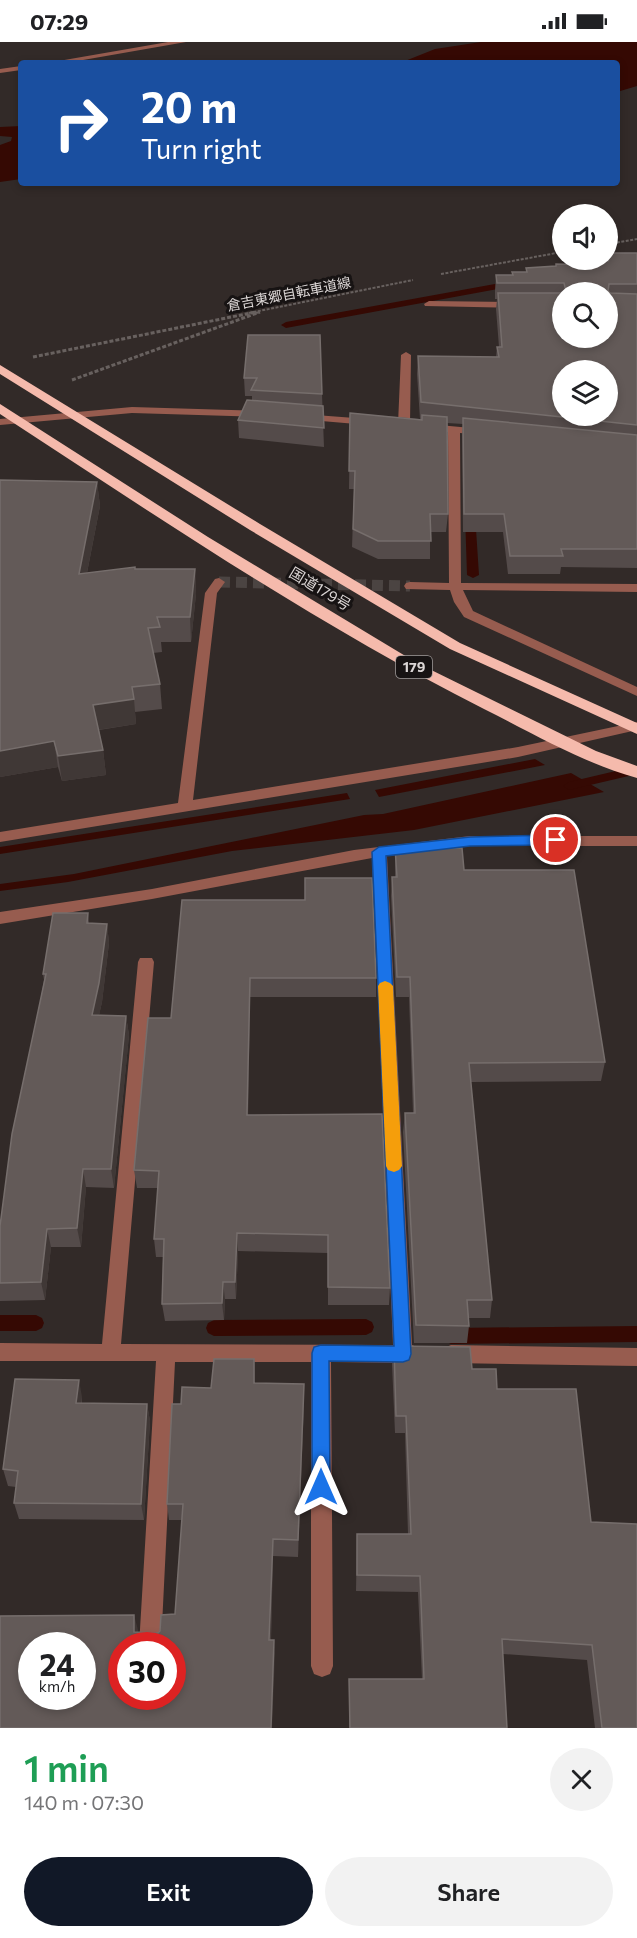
<!DOCTYPE html>
<meta charset="utf-8">
<style>
body{margin:0;font-family:Commissioner,"Noto Sans JP",sans-serif;background:#f2f2f2;color:#202124;height:100vh;display:flex;flex-direction:column;font-size:22px;white-space:nowrap}
*{box-sizing:border-box;margin:0}
p{font-size:20px;color:#757577}
.icon{flex:none;width:33px;height:33px;fill:none;stroke:currentColor;stroke-width:2;stroke-linecap:round;stroke-linejoin:round}
.map{position:relative;height:1686px;overflow:hidden}
.panel{display:flex;flex-direction:column;background:#fff;flex:1}
.panel>*{flex:none}
.hud{position:absolute;left:18px;top:18px;width:602px;height:126px;border-radius:6px;box-shadow:0 3px 9px #0003;background:#1a4fa0;color:#fff;overflow:hidden}
.fabs{position:absolute;left:552px;top:162px;display:grid;gap:12px}
.fabs a{display:grid;place-items:center;width:66px;height:66px;border-radius:50%;background:#fff;box-shadow:0 3px 9px #0003;font-size:30px}
.speed{position:absolute;left:18px;top:1590px;display:flex;gap:12px;font-size:30px;font-weight:700;text-align:center}
.speed>*{display:grid;place-content:center;width:78px;height:78px;border-radius:50%;background:#fff;box-shadow:0 3px 9px #0003;line-height:1}
.speed small{font-size:15px;font-weight:400}
.speed .limit{border:9px solid #d22;background:#fff;color:#111}
.pin{position:absolute;display:grid;place-items:center;width:51px;height:51px;color:#fff;margin:-26px;border:3px solid #fff;border-radius:50%;box-shadow:0 2px 6px #0007}
.me{position:absolute;width:66px;margin:-33px;rotate:0deg;stroke-linejoin:round;filter:drop-shadow(0 0 4px #0008)}
.turn{display:flex;align-items:center;gap:21px;height:126px;padding:0 24px;font-size:27px}
.turn .icon{width:78px;height:78px;stroke-width:2.5}
.turn b{display:block;font-size:42px;line-height:51px}
.round{display:grid;place-items:center;flex:none;width:63px;height:63px;border-radius:32px;background:#f2f2f2}
.head{display:flex;align-items:center;justify-content:space-between;height:102px;padding:0 24px}
h1{font-size:36px;font-weight:600;line-height:45px;color:#1e9e55}
.primary-button{display:flex;gap:12px;margin-top:auto;padding:12px 24px}
.primary-button a{flex:1;height:69px;border-radius:36px;background:#111827;color:#fff;font-size:24px;font-weight:600;line-height:69px;text-align:center}
.primary-button a+a{background:#f2f2f2;color:#202124}
.status{display:flex;justify-content:space-between;align-items:center;height:42px;padding:0 30px;background:#fff;direction:ltr}
.status svg{height:16px;fill:currentColor}
.map>svg:first-child{display:block}
.water{fill:#350903}
.lines{fill:none;stroke-linecap:round;stroke-linejoin:round}
.stream{fill:#350903;fill-rule:evenodd}
.minor-tunnel{stroke:#4b4442;stroke-width:11;stroke-dasharray:11 6;stroke-linecap:butt}
.path-far1{stroke:#68615f;stroke-width:2;stroke-dasharray:3 1.5;stroke-linecap:butt}
.path{stroke:#68615f;stroke-width:3;stroke-dasharray:4 2;stroke-linecap:butt}
.minor{fill:#975c4f;fill-rule:evenodd}
.highway{fill:#f5baac;fill-rule:evenodd}
.wall{fill:#544b4a;fill-rule:evenodd}
.shaded-wall{fill:#403836}
.building{fill:#635a58;stroke:#766e6c;stroke-width:1.5;fill-rule:evenodd}
.route{fill:#1a73e8;stroke:#114b97;stroke-width:1.5}
.slow{fill:#f59e0b}
.labels{text-anchor:middle;stroke-width:6;stroke-linejoin:round;paint-order:stroke}
.far-street-label{font-size:14px;fill:#dbd6d5;stroke:#171313}
.shield{fill:#171313;stroke:#a09c9b;stroke-width:1.5}
.shield-label{font-size:14px;font-weight:bold;fill:#dbd6d5}
.street-label{font-size:15px;fill:#dbd6d5;stroke:#171313}
</style>
<div class="status"><b>07:29</b><svg viewBox="0 0 49 12"><path d="M0 12V9h3v3zM5 12V6h3v6zM10 12V3h3v9zM15 12V0h3v12zM26 1h20v11H26zM47 4h2v5h-2z"/></svg></div>
<div class="map">
<svg width="637" height="1686" viewBox="0 0 637 1686">
<rect width="100%" height="100%" fill="#322a28"/>
<!-- water -->
<path class="water" d="M 481,0 L 637,0 L 637,44 L 617,50 L 616,21 L 400,21 L 435,7 Z
M 21,84 L 21,137 L 0,140 L 0,103 L 11,99 L 12,95 L 0,94 L 0,85 Z
M 535,717 L 545,723 L 379,755 L 375,748 Z
M 571,731 L 604,750 L 414,788 L 232,809 L 68,840 L 0,849 L 0,842 L 74,832 L 364,773 L 383,772 Z
M 347,751 L 350,757 L 0,812 L 0,805 Z"/>
<g class="lines">
<!-- stream -->
<path class="stream" d="M 511,239 L 514,240 L 514,244 L 286,286 L 281,283 L 286,280 Z
M 470,469 L 475,472 L 479,533 L 473,536 L 467,533 L 465,472 Z
M 637,724 L 637,732 L 569,748 L 563,744 L 569,740 Z
M 0,1273 L 36,1273 L 42,1276 L 44,1281 L 42,1286 L 36,1289 L 0,1289 Z
M 366,1277 L 372,1280 L 374,1285 L 372,1290 L 366,1293 L 214,1294 L 208,1291 L 206,1286 L 208,1281 L 214,1278 Z
M 637,1284 L 637,1300 L 451,1302 L 445,1299 L 442,1294 L 445,1289 L 451,1286 Z"/>
<!-- minor-tunnel -->
<path class="minor-tunnel" d="M 219,540 L 410,544"/>
<!-- path-far1 -->
<path class="path-far1" d="M 608,202 L 637,197
M 441,232 L 562,210
M 249,271 L 413,238
M 256,271 L 260,270"/>
<!-- path -->
<path class="path" d="M 33,315 L 256,270
M 72,338 L 260,270"/>
<!-- minor -->
<path class="minor" d="M 168,0 L 186,0 L 66,21 L 47,21 Z
M 21,24 L 21,28 L 0,31 L 0,27 Z
M 429,259 L 516,260 L 521,263 L 516,266 L 425,264 L 424,262 Z
M 406,310 L 411,313 L 410,382 L 404,385 L 398,382 L 401,313 Z
M 132,365 L 261,369 L 266,372 L 261,375 L 132,371 L 0,383 L 0,377 Z
M 302,372 L 368,377 L 373,380 L 368,383 L 298,377 L 297,375 Z
M 428,382 L 482,387 L 488,390 L 482,393 L 460,391 L 461,541 L 637,542 L 637,550 L 463,548 L 473,569 L 637,645 L 637,654 L 464,575 L 454,560 L 450,548 L 406,547 L 404,544 L 406,541 L 410,540 L 449,541 L 448,390 L 424,387 L 422,385 Z
M 219,536 L 225,540 L 217,551 L 193,758 L 518,705 L 637,680 L 637,688 L 518,715 L 0,800 L 0,790 L 178,761 L 205,551 L 215,537 Z
M 470,794 L 637,794 L 637,804 L 470,804 L 387,814 L 412,1303 L 419,1306 L 422,1312 L 419,1318 L 412,1321 L 331,1320 L 333,1624 L 330,1632 L 322,1635 L 314,1632 L 311,1624 L 311,1320 L 175,1320 L 161,1604 L 139,1604 L 156,1319 L 0,1319 L 0,1301 L 102,1302 L 138,920 L 140,916 L 152,916 L 154,920 L 121,1302 L 393,1303 L 372,816 L 152,857 L 0,882 L 0,870 L 152,847 L 354,808 Z
M 451,1303 L 637,1306 L 637,1324 L 451,1321 L 444,1318 L 441,1312 L 444,1306 Z"/>
<!-- highway -->
<path class="highway" d="M 0,323 L 260,482 L 460,601 L 637,681 L 637,692 L 450,607 L 250,488 L 0,332 Z
M 0,362 L 208,495 L 417,621 L 596,709 L 637,724 L 637,736 C 583,721 534,692 484,667 C 315,582 158,475 0,372 Z"/>
</g>
<!-- wall -->
<path class="wall" d="M 608,211 L 637,211 L 637,526 L 561,525 L 560,532 L 508,532 L 503,490 L 463,490 L 462,393 L 463,382 L 447,381 L 448,472 L 446,490 L 430,490 L 430,517 L 378,517 L 352,505 L 354,447 L 349,447 L 350,371 L 420,377 L 417,332 L 418,314 L 496,315 L 497,305 L 499,305 L 496,267 L 497,257 L 495,257 L 495,249 L 496,233 L 512,233 L 512,230 L 526,230 L 526,226 L 556,224 L 556,222 L 593,223 L 593,219 L 605,219 L 606,218 L 608,218 ZM 562,250 L 608,250 L 562,296 Z
M 248,293 L 322,352 L 324,405 L 239,396 L 238,378 L 252,358 L 252,354 L 245,354 L 244,336 Z
M 0,438 L 97,440 L 100,464 L 87,531 L 135,527 L 195,527 L 196,552 L 191,600 L 161,600 L 162,610 L 153,611 L 160,642 L 162,667 L 135,670 L 136,682 L 99,688 L 103,708 L 106,733 L 62,739 L 58,725 L 0,735 Z
M 395,805 L 464,828 L 605,1020 L 601,1039 L 471,1040 L 492,1258 L 490,1276 L 468,1276 L 469,1284 L 467,1301 L 414,1301 L 403,1090 L 405,1071 L 413,1071 L 409,955 L 396,955 L 391,854 L 392,835 L 395,835 Z
M 182,858 L 376,936 L 376,955 L 250,955 L 248,1073 L 390,1246 L 389,1263 L 328,1263 L 328,1211 L 238,1209 L 236,1257 L 225,1257 L 224,1278 L 165,1279 L 162,1262 L 163,1215 L 156,1215 L 154,1197 L 158,1146 L 137,1146 L 134,1128 L 171,976 Z
M 88,871 L 89,881 L 107,882 L 109,901 L 102,960 L 99,973 L 126,974 L 129,993 L 114,1146 L 86,1145 L 81,1205 L 51,1205 L 45,1258 L 0,1259 L 0,1184 L 44,938 L 43,932 Z
M 394,1304 L 472,1327 L 497,1347 L 591,1480 L 637,1686 L 595,1686 L 587,1618 L 503,1612 L 507,1686 L 349,1686 L 349,1637 L 422,1637 L 418,1550 L 356,1549 L 357,1492 L 408,1492 L 405,1391 L 395,1391 L 392,1322 Z
M 254,1317 L 255,1341 L 304,1342 L 304,1360 L 298,1515 L 273,1514 L 271,1598 L 275,1613 L 0,1686 L 138,1588 L 138,1590 L 158,1591 L 175,1572 L 182,1478 L 169,1478 L 167,1462 L 181,1362 L 211,1346 Z
M 82,1355 L 82,1361 L 147,1362 L 150,1379 L 144,1478 L 19,1477 L 14,1461 L 16,1445 L 8,1444 L 3,1427 Z"/>
<!-- shaded-wall -->
<path class="shaded-wall" d="M 97,440 L 100,464 L 82,556 L 79,532 Z
M 195,527 L 196,552 L 191,600 L 190,575 Z
M 134,657 L 136,682 L 97,688 L 93,663 Z
M 54,699 L 58,725 L 0,735 L 0,709 Z
M 103,708 L 106,733 L 62,739 L 58,714 Z
M 107,882 L 109,901 L 102,960 L 95,992 L 92,973 Z
M 250,936 L 250,955 L 248,1091 L 247,1073 Z
M 126,974 L 129,993 L 114,1146 L 111,1127 Z
M 83,1127 L 86,1145 L 81,1205 L 77,1186 Z
M 47,1187 L 51,1205 L 45,1258 L 41,1240 Z
M 237,1191 L 238,1209 L 236,1257 L 235,1240 Z
M 223,1240 L 225,1257 L 224,1278 L 222,1261 Z
M 254,1317 L 255,1335 L 255,1358 L 254,1341 Z
M 79,1338 L 82,1355 L 80,1378 L 76,1361 Z
M 304,1342 L 304,1360 L 298,1515 L 298,1498 Z
M 147,1362 L 150,1379 L 144,1478 L 141,1462 Z
M 273,1497 L 273,1514 L 270,1613 L 269,1598 Z
M 134,1573 L 138,1588 L 137,1604 L 134,1590 Z
M 274,1598 L 275,1613 L 272,1686 L 271,1686 Z"/>
<!-- building -->
<path class="building" d="M 608,211 L 637,211 L 637,242 L 609,242 L 608,249 L 610,251 L 637,252 L 637,383 L 421,360 L 418,314 L 499,315 L 497,305 L 502,305 L 498,251 L 562,251 L 562,296 L 608,296 L 608,250 L 565,250 L 566,249 L 564,241 L 497,241 L 496,233 L 513,233 L 512,230 L 527,230 L 526,226 L 556,224 L 556,222 L 594,223 L 593,219 L 608,219 ZM 562,328 L 608,328 L 608,374 L 562,374 Z
M 248,293 L 320,293 L 322,352 L 251,348 L 257,336 L 244,336 Z
M 247,358 L 323,364 L 324,386 L 238,378 Z
M 350,371 L 422,378 L 422,373 L 447,375 L 448,472 L 430,472 L 431,499 L 378,499 L 353,487 L 355,429 L 349,429 Z
M 463,376 L 637,393 L 637,507 L 561,507 L 563,514 L 510,514 L 504,472 L 464,472 Z
M 0,438 L 97,440 L 79,532 L 135,525 L 135,527 L 195,527 L 190,575 L 157,575 L 160,585 L 148,586 L 160,642 L 132,645 L 134,657 L 93,663 L 103,708 L 58,714 L 54,699 L 0,709 Z
M 395,805 L 462,806 L 464,828 L 574,828 L 605,1020 L 469,1021 L 492,1258 L 467,1258 L 469,1284 L 416,1283 L 405,1071 L 415,1071 L 410,935 L 397,935 L 392,835 L 397,835 Z
M 305,836 L 372,836 L 376,936 L 250,936 L 247,1073 L 382,1072 L 390,1246 L 328,1245 L 328,1193 L 237,1191 L 235,1240 L 223,1240 L 222,1261 L 162,1262 L 164,1197 L 154,1197 L 159,1129 L 134,1128 L 148,976 L 171,976 L 182,858 L 305,858 Z
M 53,871 L 88,871 L 87,881 L 107,882 L 99,941 L 92,973 L 126,974 L 111,1127 L 83,1127 L 77,1186 L 47,1187 L 41,1240 L 0,1241 L 0,1184 L 12,1092 L 46,932 L 43,932 Z
M 394,1304 L 470,1305 L 472,1327 L 496,1327 L 497,1347 L 576,1347 L 591,1480 L 637,1482 L 637,1686 L 602,1686 L 592,1603 L 502,1597 L 507,1686 L 350,1686 L 349,1637 L 424,1637 L 420,1534 L 357,1533 L 357,1492 L 411,1492 L 406,1374 L 396,1374 Z
M 214,1317 L 254,1317 L 254,1341 L 304,1342 L 298,1498 L 273,1497 L 269,1598 L 274,1598 L 271,1686 L 0,1686 L 0,1574 L 134,1573 L 134,1590 L 158,1591 L 160,1589 L 161,1573 L 175,1572 L 183,1462 L 167,1462 L 172,1362 L 181,1362 L 182,1345 L 211,1346 ZM 32,1604 L 82,1604 L 82,1654 L 32,1654 ZM 122,1604 L 172,1604 L 172,1654 L 122,1654 Z
M 15,1337 L 79,1338 L 76,1361 L 147,1362 L 141,1462 L 14,1461 L 18,1429 L 3,1427 Z"/>
<!-- route -->
<path class="route" d="M 556,793 L 563,798 L 556,803 L 470,804 L 386,814 L 411,1312 L 409,1318 L 403,1320 L 329,1319 L 330,1445 L 328,1451 L 321,1454 L 315,1451 L 312,1445 L 312,1311 L 314,1305 L 321,1303 L 394,1304 L 372,810 L 379,805 L 470,795 Z"/>
<!-- slow -->
<path class="slow" d="M 385,939 L 390,941 L 393,944 L 402,1124 L 399,1128 L 394,1130 L 388,1128 L 386,1124 L 378,944 L 380,941 Z"/>
<g class="labels">
<!-- far-street labels -->
<g class="far-street-label">
<text transform="translate(289 252) rotate(-11)" y="5">倉吉東郷自転車道線</text>
</g>
<!-- shield labels -->
<rect class="shield" x="396" y="614" width="36" height="22" rx="4.5"/>
<g class="shield-label">
<text x="414" y="630">179</text>
</g>
<!-- street labels -->
<g class="street-label">
<text transform="translate(320 547) rotate(31)" y="5">国道179号</text>
</g>
</g>
</svg>
<div class="fabs">
<a><svg class="icon" aria-label="sound" viewBox="0 0 24 24"><path d="M4 9h4l5-4v14l-5-4H4zM17 9q2 3 0 6"/></svg></a>
<a><svg class="icon" aria-label="search" viewBox="0 0 24 24"><circle cx="10" cy="10" r="6"/><path d="M15 15l6 6"/></svg></a>
<a><svg class="icon" aria-label="layers" viewBox="0 0 24 24"><path d="M12 4l9 5-9 5-9-5zM3 14l9 5 9-5"/></svg></a>
</div>
<div class="speed"><div>24<small>km/h</small></div><div class="limit">30</div></div>
<div class="pin" style="left:556px;top:798px;background:#d93025"><svg class="icon" aria-label="arrive" viewBox="0 0 24 24"><path d="M6 21V4h12l-3 4 3 4H6"/></svg></div>
<svg class="me" style="left:321px;top:1445px" viewBox="-20 -20 40 40"><path d="M0-17L14 15 0 8-14 15z" fill="#1a73e8" stroke="#fff" stroke-width="4"/></svg>
<div class="hud">
<div class="turn"><svg class="icon" aria-label="right" viewBox="0 0 24 24"><path d="M7 20v-9h11M14 6l5 5-5 5"/></svg><div><b>20 m</b>Turn right</div></div>
</div>
</div>
<section class="panel">
<div class="head"><div><h1>1 min</h1><p>140 m · 07:30</p></div><a class="round"><svg class="icon" aria-label="close" viewBox="0 0 24 24"><path d="M6 6l12 12M18 6L6 18"/></svg></a></div>
<div class="primary-button"><a>Exit</a><a>Share</a></div>
</section>
